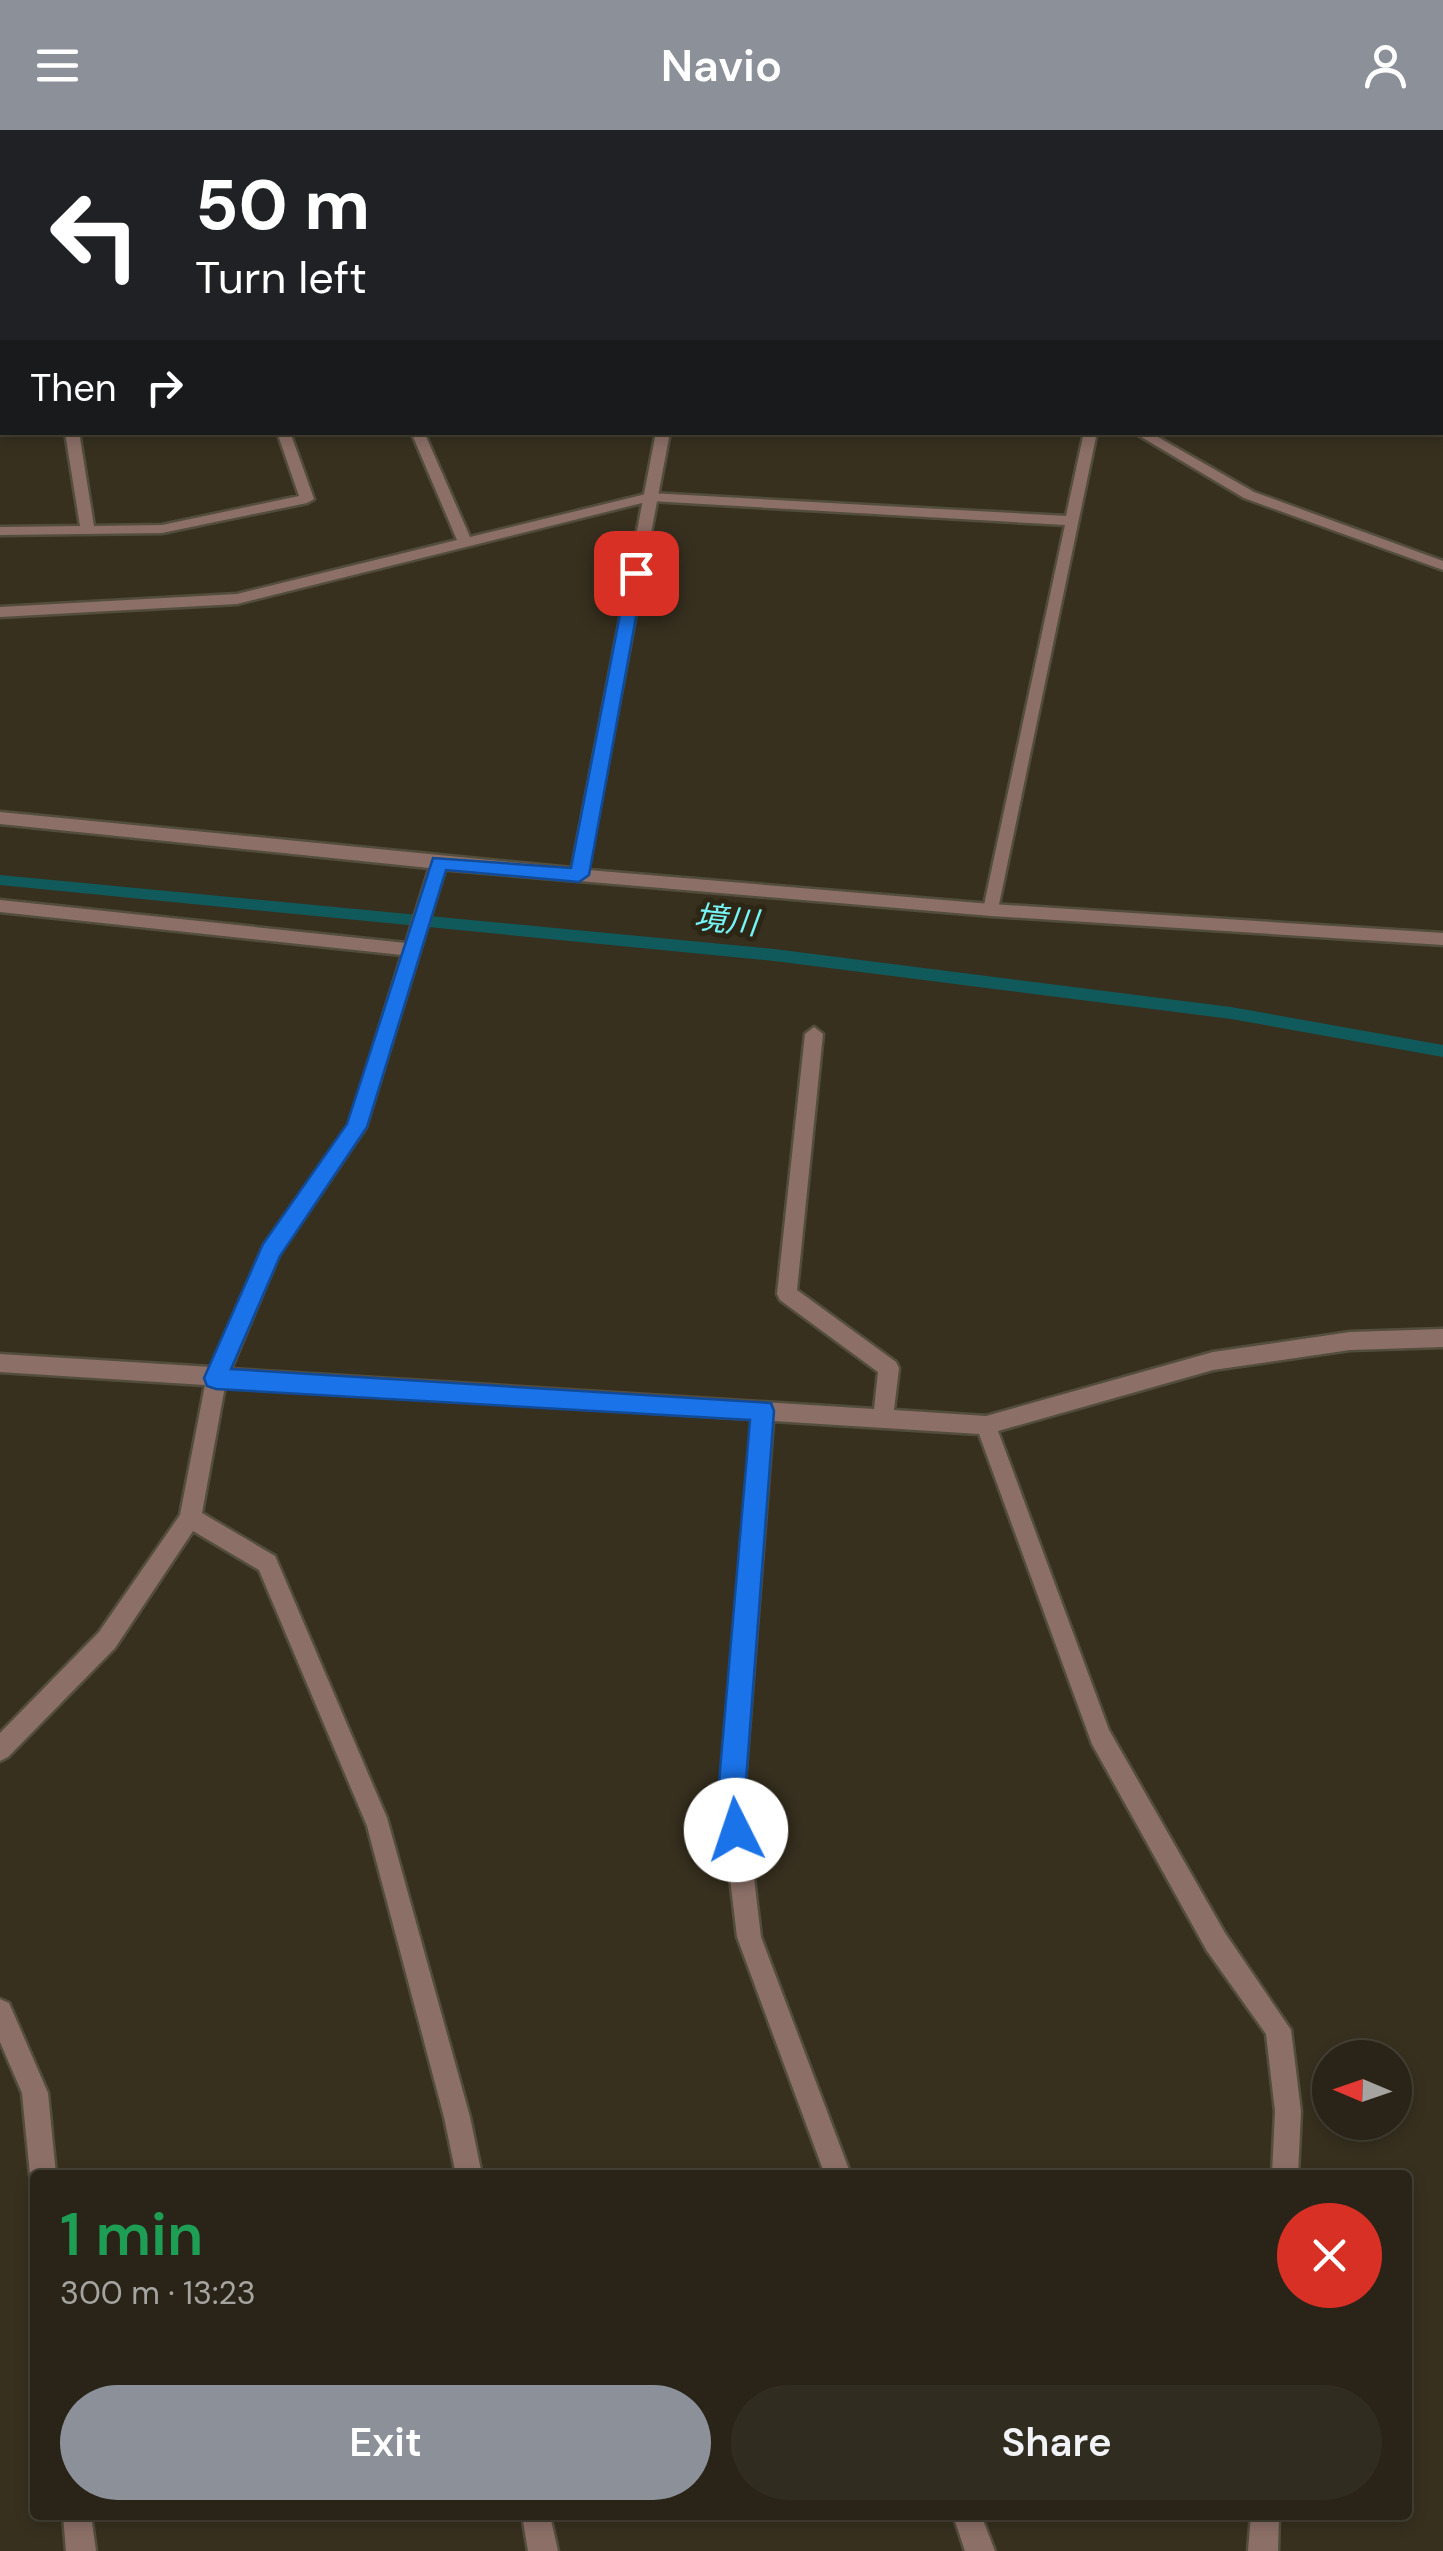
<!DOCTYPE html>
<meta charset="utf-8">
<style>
body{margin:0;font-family:"DM Sans","Noto Sans JP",sans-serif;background:#312c20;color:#f1f3f6;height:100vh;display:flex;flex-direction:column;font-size:38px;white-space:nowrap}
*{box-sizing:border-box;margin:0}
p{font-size:32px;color:#a5a4a1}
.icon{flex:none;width:55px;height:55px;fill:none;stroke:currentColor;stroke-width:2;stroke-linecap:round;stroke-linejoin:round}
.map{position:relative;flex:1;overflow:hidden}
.panel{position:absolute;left:30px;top:2040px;width:1382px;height:350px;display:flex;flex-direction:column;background:#292417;border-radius:10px;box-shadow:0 5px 15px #0003,0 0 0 2px #454136}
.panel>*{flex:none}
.top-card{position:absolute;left:0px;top:0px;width:1445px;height:305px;box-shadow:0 5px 15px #0003,0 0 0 2px #454136;background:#202124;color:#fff;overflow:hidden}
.needle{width:65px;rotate:272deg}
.fabs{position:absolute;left:1312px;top:1910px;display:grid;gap:20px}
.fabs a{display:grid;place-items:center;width:100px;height:100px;border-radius:50%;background:#292417;box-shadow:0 5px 15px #0003,0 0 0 2px #454136;font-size:50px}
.pin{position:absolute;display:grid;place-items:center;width:85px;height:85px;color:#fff;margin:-42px;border-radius:20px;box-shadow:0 5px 15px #0006}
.me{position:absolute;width:110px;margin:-55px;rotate:356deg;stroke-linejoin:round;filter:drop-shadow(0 0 8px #0008)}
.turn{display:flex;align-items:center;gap:35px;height:210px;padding:0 30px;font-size:45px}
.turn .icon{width:130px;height:130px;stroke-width:2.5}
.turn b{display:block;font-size:70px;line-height:85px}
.then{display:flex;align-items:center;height:95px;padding:0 30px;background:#0003;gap:20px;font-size:38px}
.round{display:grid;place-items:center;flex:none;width:105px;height:105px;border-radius:52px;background:#312c20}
.head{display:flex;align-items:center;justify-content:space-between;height:170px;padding:0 30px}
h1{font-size:60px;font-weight:600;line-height:75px;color:#1e9e55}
.cta{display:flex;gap:20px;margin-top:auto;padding:20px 30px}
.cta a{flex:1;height:115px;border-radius:60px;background:#8c9099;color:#fff;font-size:40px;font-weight:600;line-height:115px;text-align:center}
.cta a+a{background:#312c20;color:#f1f3f6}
header{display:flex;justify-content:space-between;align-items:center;height:130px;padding:0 30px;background:#8c9099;color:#fff;font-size:45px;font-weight:600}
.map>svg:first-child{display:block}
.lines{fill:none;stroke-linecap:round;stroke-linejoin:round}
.stream{fill:#115a5b;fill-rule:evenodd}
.minor-casing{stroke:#534d3d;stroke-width:5}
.tertiary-casing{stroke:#534d3d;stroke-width:5}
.minor{fill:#8c7068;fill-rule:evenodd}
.tertiary{fill:#8c7068;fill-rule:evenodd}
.route{fill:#1a73e8;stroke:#114b97;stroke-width:2.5}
.labels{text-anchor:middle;stroke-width:10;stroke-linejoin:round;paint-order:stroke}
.water-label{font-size:32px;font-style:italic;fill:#75f5f7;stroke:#2d2615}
</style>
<header><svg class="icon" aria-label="menu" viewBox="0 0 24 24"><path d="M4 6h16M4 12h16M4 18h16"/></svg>Navio<svg class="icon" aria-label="person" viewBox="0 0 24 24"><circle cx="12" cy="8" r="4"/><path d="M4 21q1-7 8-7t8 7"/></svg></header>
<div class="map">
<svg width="1443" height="2421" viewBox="0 0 1443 2421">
<rect width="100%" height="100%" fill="#37301f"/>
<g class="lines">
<!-- stream -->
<path class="stream" d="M 0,745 L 774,819 L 1231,877 L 1443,915 L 1443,927 L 1231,889 L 774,831 L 0,755 Z"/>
<!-- minor casing -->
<g class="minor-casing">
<path id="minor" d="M 257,0 L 270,0 L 271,2 L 259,2 Z
M 959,0 L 973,0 L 974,2 L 961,2 Z
M 1248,0 L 1262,0 L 1263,2 L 1250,2 Z
M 0,52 L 2,52 L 2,58 L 0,58 Z
M 1442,100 L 1443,100 L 1443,108 L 1442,108 Z
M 0,225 L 2,225 L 2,233 L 0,233 Z
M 1442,264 L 1443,264 L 1443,272 L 1442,272 Z
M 65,302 L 79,302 L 94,396 L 162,395 L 299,366 L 277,302 L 290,302 L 314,369 L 307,373 L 162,403 L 0,405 L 0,397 L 80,396 Z
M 411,302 L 424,302 L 470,407 L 650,363 L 1066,386 L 1084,302 L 1097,302 L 997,784 L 985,784 L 983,780 L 1065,395 L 650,371 L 237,474 L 0,487 L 0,477 L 237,464 L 457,410 Z
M 1133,302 L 1149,302 L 1254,362 L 1443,431 L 1443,440 L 1244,368 Z
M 439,727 L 447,733 L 366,997 L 279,1125 L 231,1239 L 874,1279 L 878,1242 L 780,1170 L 777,1164 L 805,904 L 814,897 L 823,904 L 797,1160 L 896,1232 L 899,1238 L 894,1280 L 986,1286 L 1213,1222 L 1350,1202 L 1443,1199 L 1443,1217 L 1350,1220 L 1213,1240 L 998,1301 L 1109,1600 L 1225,1803 L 1291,1900 L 1301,1981 L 1298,2045 L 1272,2045 L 1275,1981 L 1266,1904 L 1207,1821 L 1092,1614 L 979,1304 L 773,1291 L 744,1664 L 761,1807 L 851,2045 L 825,2045 L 737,1807 L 720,1664 L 752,1289 L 225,1256 L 202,1383 L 275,1426 L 387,1688 L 470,1987 L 482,2045 L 456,2045 L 444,1987 L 367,1696 L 259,1440 L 193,1401 L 115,1518 L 8,1627 L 0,1631 L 0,1603 L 99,1502 L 180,1385 L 205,1255 L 0,1242 L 0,1224 L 211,1237 L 264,1115 L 349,995 L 402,825 L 0,782 L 0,770 L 406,813 L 431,733 Z
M 0,1869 L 9,1873 L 48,1963 L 56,2045 L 35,2045 L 35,2055 L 30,2045 L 22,1963 L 0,1912 Z
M 63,2385 L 91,2385 L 96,2421 L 66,2421 Z
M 522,2385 L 550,2385 L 558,2421 L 528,2421 Z
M 953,2385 L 981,2385 L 995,2421 L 965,2421 Z
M 1251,2385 L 1279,2385 L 1278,2421 L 1248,2421 Z"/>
</g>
<!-- tertiary casing -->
<g class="tertiary-casing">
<path id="tertiary" d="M 572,0 L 585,0 L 586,2 L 574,2 Z
M 656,302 L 670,302 L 588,740 L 991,774 L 1443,803 L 1443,815 L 991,786 L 439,739 L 0,694 L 0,682 L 572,738 Z"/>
</g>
<!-- minor -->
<use href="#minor" class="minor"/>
<!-- tertiary -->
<use href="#tertiary" class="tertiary"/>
</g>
<!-- route -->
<path class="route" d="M 636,438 L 644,443 L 589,745 L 579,752 L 446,740 L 367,997 L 280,1126 L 231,1239 L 771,1273 L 774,1281 L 745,1664 L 749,1700 L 746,1709 L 736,1713 L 726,1709 L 718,1664 L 750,1290 L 216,1259 L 207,1256 L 204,1248 L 263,1114 L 347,994 L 433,728 L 571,738 L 628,443 Z"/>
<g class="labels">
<!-- water labels -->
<g class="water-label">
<text transform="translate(726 790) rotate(6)" y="11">境川</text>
</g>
</g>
</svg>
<div class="fabs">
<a><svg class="needle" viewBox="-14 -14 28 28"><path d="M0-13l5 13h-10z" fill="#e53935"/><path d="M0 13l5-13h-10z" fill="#a5a4a1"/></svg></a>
</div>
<div class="pin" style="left:636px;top:443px;background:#d93025"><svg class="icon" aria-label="arrive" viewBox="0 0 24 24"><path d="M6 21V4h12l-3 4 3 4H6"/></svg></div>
<svg class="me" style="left:736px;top:1700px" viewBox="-20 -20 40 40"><circle r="19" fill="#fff"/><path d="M0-13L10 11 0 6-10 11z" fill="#1a73e8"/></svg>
<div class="top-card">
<div class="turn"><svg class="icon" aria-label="left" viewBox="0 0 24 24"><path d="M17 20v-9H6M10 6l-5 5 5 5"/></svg><div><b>50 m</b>Turn left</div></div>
<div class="then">Then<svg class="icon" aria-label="right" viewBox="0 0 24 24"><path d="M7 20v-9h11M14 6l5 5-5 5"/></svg></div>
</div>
<section class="panel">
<div class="head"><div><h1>1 min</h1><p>300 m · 13:23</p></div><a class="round" style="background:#d93025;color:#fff"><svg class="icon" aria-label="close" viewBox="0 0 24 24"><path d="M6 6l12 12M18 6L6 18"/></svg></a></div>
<div class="cta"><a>Exit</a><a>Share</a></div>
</section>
</div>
